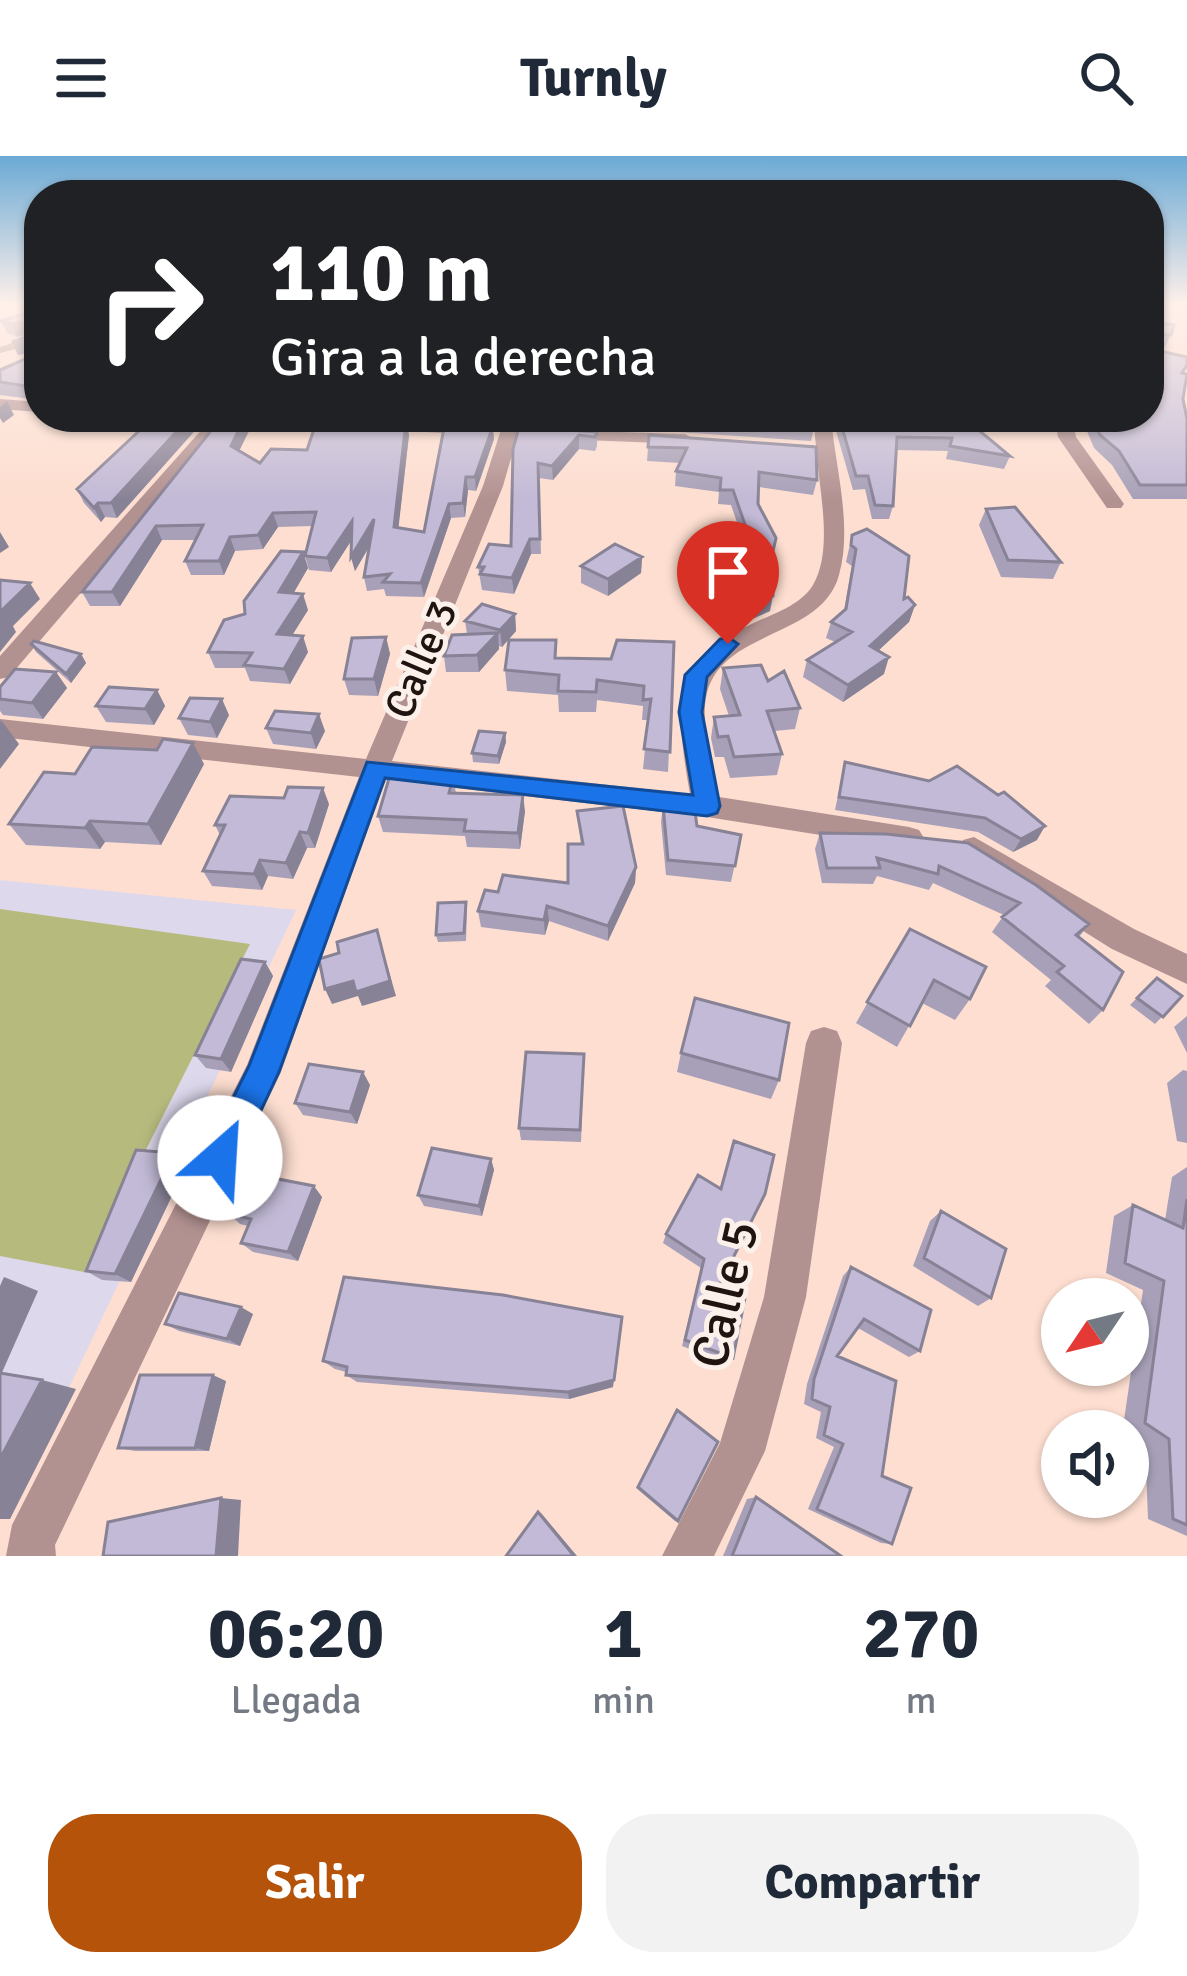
<!DOCTYPE html>
<html lang="es">
<style>
body{margin:0;font-family:Signika,sans-serif;background:#f2f2f3;color:#1f2937;height:100vh;display:flex;flex-direction:column;font-size:45px;white-space:nowrap}
*{box-sizing:border-box;margin:0}
p{font-size:39px;color:#747a83}
.icon{flex:none;width:66px;height:66px;fill:none;stroke:currentColor;stroke-width:2;stroke-linecap:round;stroke-linejoin:round}
.map{position:relative;height:1400px;overflow:hidden}
.side{display:flex;flex-direction:column;background:#fff;flex:1}
.side>*{flex:none}
.guide{position:absolute;left:24px;top:24px;width:1140px;height:252px;border-radius:48px;box-shadow:0 3px 9px #0004;background:#202124;color:#fff;overflow:hidden}
.needle{width:78px;rotate:235deg}
.fabs{position:absolute;left:1041px;top:1122px;display:grid;gap:24px}
.fabs a{display:grid;place-items:center;width:108px;height:108px;border-radius:50%;background:#fff;box-shadow:0 3px 9px #0004;font-size:60px}
.pin{position:absolute;display:grid;place-items:center;width:102px;height:102px;color:#fff;margin:-123px -51px;border-radius:50% 50% 50% 0;rotate:-45deg;box-shadow:0 0 12px #0007}
.pin .icon{rotate:45deg}
.me{position:absolute;width:132px;margin:-66px;rotate:26deg;stroke-linejoin:round;filter:drop-shadow(0 0 9px #0008)}
.turn{display:flex;align-items:center;gap:42px;height:252px;padding:0 48px;font-size:54px}
.turn .icon{width:156px;height:156px;stroke-width:2.5}
.turn b{display:block;font-size:84px;line-height:102px}
.eta{display:flex;justify-content:space-evenly;align-items:center;height:204px;text-align:center}
.eta b{font-size:72px;font-weight:800;line-height:84px}
.cta{display:flex;gap:24px;margin-top:auto;padding:24px 48px}
.cta a{flex:1;height:138px;border-radius:48px;background:#b45309;color:#fff;font-size:48px;font-weight:800;line-height:138px;text-align:center}
.cta a+a{background:#f2f2f3;color:#1f2937}
header{display:flex;justify-content:space-between;align-items:center;height:156px;padding:0 48px;background:#fff;font-size:54px;font-weight:800}
.map>svg:first-child{display:block}
.education{fill:#ded8ed}
.green{fill:#b7ba7d}
.lines{fill:none;stroke-linecap:round;stroke-linejoin:round}
.minor{fill:#b29191;fill-rule:evenodd}
.wall{fill:#a7a0b8}
.shaded-wall{fill:#888296}
.building{fill:#c2bad6;stroke:#888296;stroke-width:3}
.route{fill:#1a73e8;stroke:#114b97;stroke-width:3}
.labels{text-anchor:middle;stroke-width:10;stroke-linejoin:round;paint-order:stroke}
.street-label{font-size:42px;fill:#1f140f;stroke:#fcf0ea}
.near-street-label{font-size:51px;fill:#1f140f;stroke:#fcf0ea}
</style>
<header><svg class="icon" aria-label="menu" viewBox="0 0 24 24"><path d="M4 6h16M4 12h16M4 18h16"/></svg>Turnly<svg class="icon" aria-label="search" viewBox="0 0 24 24"><circle cx="10" cy="10" r="6"/><path d="M15 15l6 6"/></svg></header>
<div class="map">
<svg width="1187" height="1400" viewBox="0 0 1187 1400">
<rect width="100%" height="100%" fill="#fdded0"/>
<!-- education -->
<path class="education" d="M 0,724 L 296,754 L 28,1318 L 0,1341 Z"/>
<!-- green -->
<path class="green" d="M 0,753 L 250,788 L 84,1116 L 0,1100 Z"/>
<g class="lines">
<!-- minor -->
<path class="minor" d="M 39,178 L 39,187 L 0,197 L 0,191 Z
M 0,243 L 39,246 L 39,256 L 0,253 Z
M 213,261 L 231,261 L 9,521 L 0,523 L 0,500 Z
M 232,261 L 481,269 L 490,274 L 481,279 L 241,266 Z
M 505,261 L 523,261 L 503,330 L 392,605 L 690,638 C 675,551 669,505 760,464 C 779,456 802,447 813,429 C 833,395 820,338 817,301 L 774,297 L 765,292 L 774,287 L 816,290 L 813,261 L 831,261 C 835,310 853,370 839,419 C 821,486 711,472 705,549 C 703,580 713,612 719,641 L 909,671 L 919,674 L 924,682 L 919,690 L 909,693 L 707,661 L 385,624 L 281,916 L 55,1389 L 56,1400 L 6,1400 L 12,1369 L 247,909 L 359,621 L 0,581 L 0,563 L 366,603 L 483,330 Z
M 1054,261 L 1072,261 L 1076,281 L 1124,348 L 1121,352 L 1107,352 L 1058,281 Z
M 553,274 L 685,278 L 694,283 L 685,288 L 559,283 L 553,282 Z
M 974,681 L 1134,773 L 1187,798 L 1187,828 L 1112,793 L 963,700 L 959,692 L 963,684 Z
M 824,871 L 837,875 L 842,887 L 806,1141 L 765,1295 L 714,1400 L 662,1400 L 720,1287 L 764,1141 L 806,887 L 811,875 Z"/>
</g>
<!-- wall -->
<path class="wall" d="M 39,153 L 39,244 L 0,239 L 0,214 L 37,198 L 37,194 L 18,199 L 12,186 L 37,177 L 37,176 L 17,181 L 7,177 L 1,165 Z
M 1149,165 L 1171,179 L 1165,191 L 1152,190 L 1151,193 L 1183,217 L 1183,243 L 1187,263 L 1187,343 L 1133,343 L 1112,309 L 1094,292 L 1081,261 L 1149,261 Z
M 154,261 L 207,261 L 117,362 L 105,361 L 101,366 L 84,347 L 77,333 Z
M 469,261 L 501,261 L 500,264 L 470,264 Z
M 526,261 L 610,261 L 606,271 L 526,266 Z
M 648,261 L 814,272 L 811,285 L 648,274 Z
M 832,261 L 1016,261 L 1014,267 L 971,268 L 1010,300 L 1004,313 L 946,303 L 948,295 L 896,294 L 893,350 L 889,363 L 872,363 L 865,333 L 853,334 Z
M 406,266 L 409,279 L 398,372 L 424,376 L 494,283 L 476,335 L 468,334 L 465,361 L 451,362 L 424,441 L 386,440 L 384,433 L 367,435 L 364,421 L 369,391 L 355,415 L 351,401 L 351,384 L 331,416 L 309,414 L 305,400 L 312,370 L 278,371 L 263,393 L 235,395 L 224,419 L 191,419 L 185,405 L 196,384 L 162,384 L 120,450 L 90,450 L 82,436 L 251,271 L 239,295 L 260,307 Z
M 597,276 L 597,290 L 595,295 L 579,293 L 553,324 L 539,322 L 541,398 L 531,398 L 514,438 L 482,434 L 478,411 L 511,390 L 513,293 Z
M 649,279 L 817,324 L 813,339 L 759,331 L 758,348 L 770,455 L 752,463 L 712,459 L 717,421 L 741,423 L 748,398 L 731,349 L 718,348 L 719,336 L 675,330 L 676,315 L 680,307 L 647,305 Z
M 986,353 L 1061,406 L 1053,423 L 1001,421 L 979,369 Z
M 852,379 L 904,443 L 915,449 L 909,466 L 878,495 L 884,518 L 843,546 L 803,521 L 807,504 L 835,486 L 826,482 L 831,466 L 844,454 L 852,410 L 846,406 Z
M 303,396 L 308,412 L 293,437 L 308,454 L 292,479 L 308,496 L 290,528 L 250,525 L 245,512 L 215,512 L 208,496 Z
M 642,401 L 641,417 L 608,440 L 581,427 L 581,410 Z
M 515,458 L 516,475 L 502,491 L 499,490 L 499,493 L 479,516 L 446,516 L 444,500 L 467,478 L 465,465 Z
M 386,481 L 390,498 L 378,540 L 349,539 L 344,523 Z
M 674,486 L 668,616 L 643,613 L 648,564 L 642,564 L 643,550 L 597,544 L 596,556 L 559,556 L 558,539 L 507,535 L 505,514 L 557,502 L 611,503 Z
M 31,488 L 81,498 L 86,507 L 71,527 L 36,496 Z
M 723,512 L 768,525 L 800,552 L 795,573 L 774,575 L 782,598 L 777,619 L 730,622 L 724,601 L 715,601 L 711,582 L 714,561 L 729,560 L 720,533 Z
M 56,516 L 67,532 L 43,563 L 3,559 L 0,555 L 0,531 Z
M 157,534 L 165,550 L 154,569 L 106,566 L 96,550 Z
M 229,559 L 217,582 L 188,579 L 179,562 Z
M 266,572 L 325,575 L 316,593 L 273,588 Z
M 505,577 L 506,586 L 499,608 L 473,606 L 472,597 Z
M 845,606 L 1037,684 L 1013,696 L 978,676 L 835,654 Z
M 204,608 L 161,689 L 105,686 L 100,693 L 26,689 L 9,668 L 75,618 Z
M 453,621 L 456,637 L 525,655 L 520,693 L 467,691 L 465,680 L 383,676 L 378,660 Z
M 329,648 L 315,692 L 307,692 L 293,723 L 268,720 L 262,734 L 212,730 L 203,715 L 220,679 L 215,669 Z
M 663,649 L 697,670 L 741,679 L 731,726 L 666,719 L 661,666 Z
M 577,655 L 636,711 L 635,727 L 608,785 L 549,765 L 545,779 L 481,771 L 478,755 L 498,736 L 568,727 L 581,688 Z
M 820,677 L 886,678 L 1089,768 L 1079,781 L 1103,854 L 1089,868 L 1045,830 L 1051,824 L 992,776 L 1004,759 L 933,727 L 929,734 L 877,720 L 873,728 L 822,727 L 815,693 Z
M 466,746 L 467,754 L 466,785 L 438,786 L 436,779 Z
M 910,773 L 970,843 L 955,864 L 922,847 L 897,891 L 856,867 Z
M 265,806 L 273,820 L 231,916 L 206,912 L 195,899 Z
M 1157,822 L 1182,840 L 1155,868 L 1130,849 Z
M 1187,860 L 1187,897 L 1174,871 Z
M 681,897 L 779,924 L 771,943 L 677,916 Z
M 584,898 L 581,986 L 521,984 L 519,972 Z
M 1183,914 L 1187,915 L 1187,987 L 1177,985 L 1167,927 Z
M 370,929 L 357,968 L 303,959 L 295,947 Z
M 734,985 L 718,1132 L 733,1202 L 728,1208 L 682,1190 L 701,1112 L 663,1087 L 666,1078 L 720,1033 Z
M 174,997 L 187,1008 L 131,1126 L 102,1124 L 86,1115 Z
M 491,1003 L 494,1014 L 482,1060 L 424,1050 L 418,1039 Z
M 1187,1011 L 1187,1380 L 1148,1363 L 1145,1287 L 1123,1271 L 1143,1134 L 1106,1117 L 1114,1060 L 1133,1049 L 1165,1064 L 1172,1021 Z
M 322,1041 L 298,1105 L 253,1096 L 241,1087 L 248,1070 L 240,1068 L 229,1058 Z
M 941,1055 L 991,1142 L 978,1150 L 913,1110 L 930,1065 Z
M 851,1111 L 920,1195 L 909,1201 L 858,1172 L 837,1200 L 882,1320 L 892,1388 L 881,1387 L 808,1353 L 834,1291 L 816,1282 L 821,1256 L 804,1248 L 807,1228 L 843,1120 Z
M 253,1158 L 240,1190 L 179,1175 L 165,1168 Z
M 323,1205 L 613,1231 L 569,1243 L 357,1226 L 346,1219 L 346,1216 L 335,1213 Z
M 226,1225 L 209,1295 L 135,1295 L 118,1292 Z
M 674,1258 L 678,1365 L 675,1365 L 636,1332 Z
M 756,1341 L 841,1400 L 723,1400 L 747,1343 Z"/>
<!-- shaded-wall -->
<path class="shaded-wall" d="M 36,162 L 39,175 L 17,181 L 11,168 Z
M 36,181 L 39,194 L 18,199 L 12,186 Z
M 7,245 L 14,259 L 3,267 L 0,262 L 0,251 Z
M 190,261 L 207,261 L 117,362 L 111,347 Z
M 245,261 L 247,261 L 251,271 L 235,303 L 231,290 Z
M 406,266 L 409,279 L 397,385 L 394,371 Z
M 493,270 L 494,283 L 476,335 L 475,321 Z
M 579,279 L 579,293 L 553,324 L 552,310 Z
M 466,321 L 468,334 L 465,361 L 463,347 Z
M 98,347 L 105,361 L 101,366 L 94,352 Z
M 449,348 L 451,362 L 424,441 L 421,427 Z
M 273,357 L 278,371 L 263,393 L 258,379 Z
M 374,363 L 377,377 L 355,415 L 351,401 Z
M 352,365 L 355,379 L 331,416 L 327,402 Z
M 156,370 L 162,384 L 120,450 L 112,436 Z
M 0,376 L 9,391 L 0,397 Z
M 230,381 L 235,395 L 224,419 L 219,405 Z
M 530,383 L 531,398 L 514,438 L 512,422 Z
M 303,396 L 308,412 L 285,452 L 279,436 Z
M 642,401 L 641,417 L 608,440 L 608,423 Z
M 30,427 L 40,443 L 13,470 L 16,476 L 0,496 L 0,456 Z
M 303,438 L 308,454 L 283,494 L 277,478 Z
M 773,440 L 770,455 L 752,463 L 755,448 Z
M 915,449 L 909,466 L 865,507 L 870,490 Z
M 515,458 L 516,475 L 502,491 L 500,474 Z
M 498,477 L 499,493 L 479,516 L 477,499 Z
M 303,480 L 308,496 L 290,528 L 284,513 Z
M 386,481 L 390,498 L 378,540 L 374,523 Z
M 81,498 L 86,507 L 71,527 L 66,518 Z
M 889,501 L 884,518 L 843,546 L 848,529 Z
M 56,516 L 67,532 L 43,563 L 32,547 Z
M 157,534 L 165,550 L 154,569 L 145,553 Z
M 222,543 L 229,559 L 217,582 L 210,566 Z
M 319,558 L 325,575 L 316,593 L 311,577 Z
M 1,564 L 19,588 L 0,613 L 0,566 Z
M 505,577 L 506,586 L 499,608 L 498,600 Z
M 193,587 L 204,608 L 161,689 L 148,668 Z
M 323,632 L 329,648 L 315,692 L 308,677 Z
M 523,639 L 525,655 L 520,693 L 518,677 Z
M 90,665 L 105,686 L 100,693 L 85,672 Z
M 1045,670 L 1037,684 L 1013,696 L 1021,683 Z
M 300,676 L 307,692 L 293,723 L 286,707 Z
M 260,704 L 268,720 L 262,734 L 254,718 Z
M 636,711 L 635,727 L 608,785 L 608,770 Z
M 547,750 L 549,765 L 545,779 L 544,764 Z
M 377,774 L 396,840 L 362,850 L 358,840 L 332,848 L 325,833 Z
M 265,806 L 273,820 L 231,916 L 221,903 Z
M 363,916 L 370,929 L 357,968 L 350,956 Z
M 174,997 L 187,1008 L 131,1126 L 115,1118 Z
M 491,1003 L 494,1014 L 482,1060 L 479,1050 Z
M 314,1030 L 322,1041 L 298,1105 L 288,1096 Z
M 4,1121 L 38,1135 L 0,1221 L 0,1130 Z
M 241,1151 L 253,1158 L 240,1190 L 227,1183 Z
M 213,1219 L 226,1225 L 209,1295 L 195,1292 Z
M 42,1224 L 76,1233 L 10,1363 L 0,1363 L 0,1303 Z
M 614,1224 L 613,1231 L 569,1243 L 568,1236 Z
M 221,1342 L 241,1344 L 238,1400 L 216,1400 Z
M 538,1356 L 541,1357 L 577,1400 L 574,1400 Z"/>
<!-- building -->
<path class="building" d="M 39,153 L 39,232 L 0,226 L 0,214 L 37,198 L 36,181 L 12,186 L 37,177 L 36,162 L 11,168 L 1,165 Z
M 1149,165 L 1174,169 L 1171,179 L 1152,177 L 1151,193 L 1187,201 L 1187,209 L 1182,217 L 1187,218 L 1183,243 L 1187,263 L 1187,329 L 1140,329 L 1119,295 L 1100,279 L 1092,261 L 1149,261 Z
M 154,261 L 190,261 L 111,347 L 98,347 L 94,352 L 77,333 Z
M 222,261 L 245,261 L 231,290 L 260,307 L 271,293 L 307,294 L 318,261 L 406,266 L 394,371 L 424,376 L 444,272 L 449,268 L 493,270 L 475,321 L 466,321 L 463,347 L 449,348 L 421,427 L 383,426 L 390,418 L 364,421 L 374,363 L 351,401 L 352,365 L 327,402 L 305,400 L 316,356 L 273,357 L 258,379 L 230,381 L 219,405 L 185,405 L 203,369 L 156,370 L 112,436 L 82,436 Z
M 649,261 L 813,261 L 814,272 Z
M 839,261 L 963,261 L 1010,300 L 950,290 L 952,282 L 897,281 L 893,350 L 875,349 L 868,320 L 856,320 Z
M 519,271 L 597,276 L 595,281 L 579,279 L 552,310 L 538,307 L 540,383 L 530,383 L 512,422 L 480,418 L 484,411 L 478,411 L 489,388 L 511,390 L 513,293 Z
M 649,279 L 816,291 L 817,324 L 759,316 L 758,348 L 776,382 L 766,426 L 773,426 L 773,440 L 755,448 L 714,444 L 717,421 L 741,423 L 751,386 L 733,334 L 720,334 L 721,322 L 676,315 L 687,292 L 648,291 Z
M 1015,351 L 1061,406 L 1008,404 L 986,353 Z
M 867,373 L 909,400 L 904,443 L 908,441 L 915,449 L 870,490 L 889,501 L 848,529 L 807,504 L 852,476 L 831,466 L 846,453 L 856,393 L 851,389 L 852,379 Z
M 615,388 L 642,401 L 608,423 L 581,410 Z
M 281,395 L 303,396 L 279,436 L 303,438 L 277,478 L 303,480 L 284,513 L 244,509 L 252,497 L 208,496 L 224,464 L 245,458 L 244,445 Z
M 0,424 L 30,427 L 0,456 Z
M 482,448 L 515,458 L 500,474 L 465,465 Z
M 498,477 L 477,499 L 444,500 L 452,479 Z
M 386,481 L 374,523 L 344,523 L 352,482 Z
M 509,484 L 556,484 L 555,502 L 611,503 L 617,484 L 674,486 L 670,596 L 644,593 L 651,543 L 643,544 L 644,530 L 597,524 L 596,536 L 558,535 L 559,519 L 505,514 Z
M 34,485 L 81,498 L 66,518 L 31,488 Z
M 761,509 L 768,525 L 784,515 L 800,552 L 767,555 L 782,598 L 734,601 L 728,580 L 718,581 L 714,561 L 740,559 L 723,512 Z
M 15,513 L 56,516 L 32,547 L 0,543 L 0,531 Z
M 109,531 L 157,534 L 145,553 L 96,550 Z
M 190,542 L 222,543 L 210,566 L 179,562 Z
M 275,555 L 319,558 L 311,577 L 266,572 Z
M 479,575 L 505,577 L 498,600 L 472,597 Z
M 163,583 L 193,587 L 148,668 L 90,665 L 85,672 L 9,668 L 44,616 L 75,618 L 92,591 L 157,594 Z
M 845,606 L 929,625 L 957,610 L 998,639 L 1004,636 L 1045,670 L 1021,683 L 985,662 L 839,641 Z
M 390,619 L 453,621 L 449,637 L 523,639 L 518,677 L 464,675 L 466,664 L 378,660 Z
M 288,631 L 323,632 L 308,677 L 300,676 L 286,707 L 260,704 L 254,718 L 203,715 L 225,669 L 215,669 L 230,640 L 284,642 Z
M 663,649 L 694,649 L 697,670 L 741,679 L 735,710 L 668,704 Z
M 623,650 L 636,711 L 608,770 L 547,750 L 544,764 L 478,755 L 485,734 L 498,736 L 503,719 L 568,727 L 568,688 L 583,688 L 577,655 Z
M 820,677 L 886,678 L 968,687 L 1036,729 L 1089,768 L 1076,779 L 1123,816 L 1103,854 L 1057,816 L 1064,810 L 1002,761 L 1020,747 L 939,710 L 938,718 L 877,702 L 880,712 L 827,712 Z
M 466,746 L 464,777 L 436,779 L 438,747 Z
M 910,773 L 986,811 L 970,843 L 934,824 L 910,870 L 867,846 Z
M 377,774 L 390,825 L 356,836 L 353,825 L 325,833 L 319,803 L 339,797 L 337,786 Z
M 241,803 L 265,806 L 221,903 L 195,899 Z
M 1157,822 L 1182,840 L 1163,861 L 1137,842 Z
M 695,842 L 789,867 L 779,924 L 681,897 Z
M 526,896 L 584,898 L 580,974 L 519,972 Z
M 309,908 L 363,916 L 350,956 L 295,947 Z
M 734,985 L 774,999 L 765,1038 L 718,1132 L 745,1142 L 733,1202 L 685,1184 L 704,1103 L 666,1078 L 698,1019 L 721,1033 Z
M 432,992 L 491,1003 L 479,1050 L 418,1039 Z
M 136,994 L 174,997 L 115,1118 L 86,1115 Z
M 247,1017 L 314,1030 L 288,1096 L 241,1087 L 251,1063 L 229,1058 Z
M 1187,1043 L 1187,1369 L 1173,1363 L 1169,1283 L 1145,1267 L 1164,1125 L 1125,1107 L 1133,1049 L 1183,1072 Z
M 941,1055 L 1006,1093 L 991,1142 L 924,1102 Z
M 851,1111 L 931,1154 L 920,1195 L 864,1163 L 837,1200 L 896,1225 L 882,1320 L 911,1332 L 892,1388 L 817,1353 L 843,1288 L 824,1279 L 830,1251 L 812,1243 L 814,1223 Z
M 344,1121 L 503,1139 L 622,1161 L 614,1224 L 568,1236 L 346,1219 L 347,1211 L 323,1205 Z
M 179,1137 L 241,1151 L 227,1183 L 165,1168 Z
M 0,1217 L 42,1224 L 0,1303 Z
M 140,1219 L 213,1219 L 195,1292 L 118,1292 Z
M 677,1254 L 718,1286 L 678,1365 L 638,1331 Z
M 756,1341 L 841,1400 L 732,1400 Z
M 221,1342 L 216,1400 L 103,1400 L 108,1366 Z
M 538,1356 L 574,1400 L 506,1400 Z"/>
<!-- sky -->
<linearGradient id="sky" x2="0" y2="1"><stop stop-color="#6baad5"/><stop offset="0.43" stop-color="#fef0ea"/><stop offset="1" stop-color="#fef0ea" stop-opacity="0"/></linearGradient>
<rect width="1187" height="344" fill="url(#sky)"/>
<!-- route -->
<path class="route" d="M 728,481 L 738,488 L 707,521 L 702,556 L 720,650 L 717,657 L 707,660 L 385,622 L 279,916 L 233,1014 L 220,1020 L 208,1014 L 203,1002 L 249,910 L 367,606 L 693,639 L 679,556 L 685,519 L 720,483 Z"/>
<g class="labels">
<!-- street labels -->
<g class="street-label">
<text transform="translate(420 503) rotate(-67)" y="15">Calle 3</text>
</g>
<!-- near-street labels -->
<g class="near-street-label">
<text transform="translate(724 1138) rotate(-77)" y="18">Calle 5</text>
</g>
</g>
</svg>
<div class="fabs">
<a><svg class="needle" viewBox="-14 -14 28 28"><path d="M0-13l5 13h-10z" fill="#e53935"/><path d="M0 13l5-13h-10z" fill="#747a83"/></svg></a>
<a><svg class="icon" aria-label="sound" viewBox="0 0 24 24"><path d="M4 9h4l5-4v14l-5-4H4zM17 9q2 3 0 6"/></svg></a>
</div>
<div class="pin" style="left:728px;top:488px;background:#d93025"><svg class="icon" aria-label="arrive" viewBox="0 0 24 24"><path d="M6 21V4h12l-3 4 3 4H6"/></svg></div>
<svg class="me" style="left:220px;top:1002px" viewBox="-20 -20 40 40"><circle r="19" fill="#fff"/><path d="M0-13L10 11 0 6-10 11z" fill="#1a73e8"/></svg>
<div class="guide">
<div class="turn"><svg class="icon" aria-label="right" viewBox="0 0 24 24"><path d="M7 20v-9h11M14 6l5 5-5 5"/></svg><div><b>110 m</b>Gira a la derecha</div></div>
</div>
</div>
<section class="side">
<div class="eta">
<div><b>06:20</b><p>Llegada</p></div>
<div><b>1</b><p>min</p></div>
<div><b>270</b><p>m</p></div>
</div>
<div class="cta"><a>Salir</a><a>Compartir</a></div>
</section>
